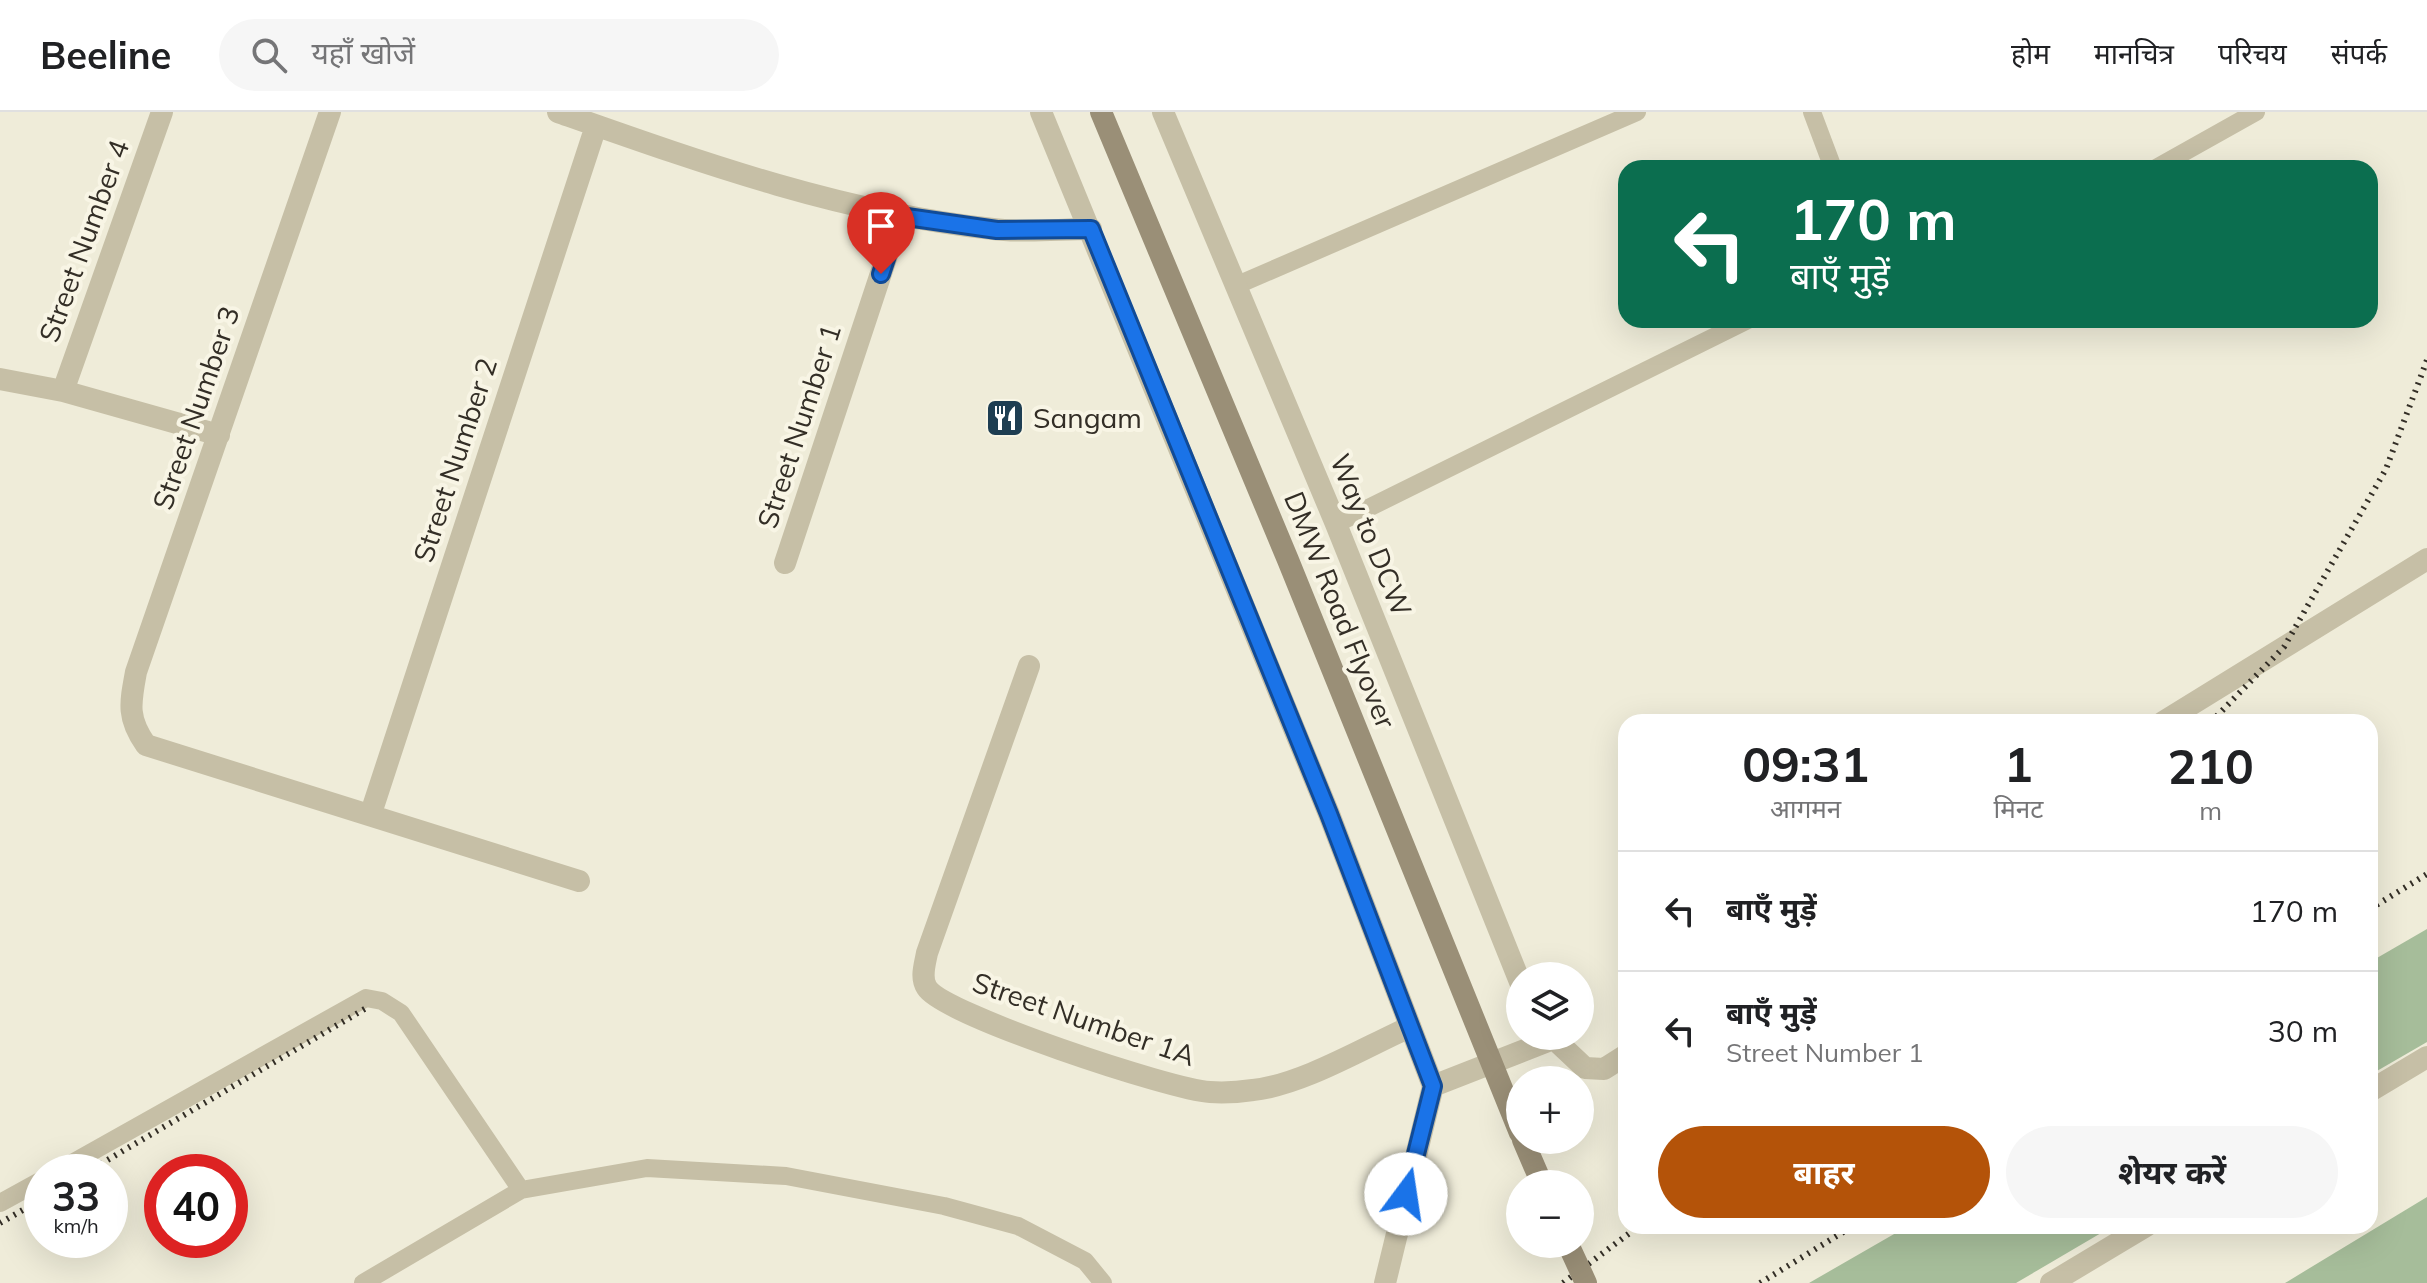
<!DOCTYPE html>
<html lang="hi">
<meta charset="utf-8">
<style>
body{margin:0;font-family:Mulish,"Noto Sans Devanagari",sans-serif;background:#f6f6f6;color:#202124;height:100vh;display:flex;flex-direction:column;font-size:30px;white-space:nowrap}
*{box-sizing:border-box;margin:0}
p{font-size:26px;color:#757577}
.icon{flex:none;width:44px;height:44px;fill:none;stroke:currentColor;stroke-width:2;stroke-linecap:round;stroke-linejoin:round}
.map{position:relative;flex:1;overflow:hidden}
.sheet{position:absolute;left:1618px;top:602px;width:760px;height:520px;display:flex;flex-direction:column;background:#fff;border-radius:24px;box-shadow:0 8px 32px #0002}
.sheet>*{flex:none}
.banner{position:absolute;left:1618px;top:48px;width:760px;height:168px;border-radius:24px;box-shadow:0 8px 32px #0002;background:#0b6e4f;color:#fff;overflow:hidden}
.tools{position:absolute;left:1506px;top:850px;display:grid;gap:16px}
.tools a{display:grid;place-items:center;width:88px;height:88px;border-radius:50%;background:#fff;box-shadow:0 8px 32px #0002;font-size:40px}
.speed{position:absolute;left:24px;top:1042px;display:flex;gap:16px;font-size:40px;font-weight:700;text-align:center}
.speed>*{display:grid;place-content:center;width:104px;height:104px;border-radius:50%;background:#fff;box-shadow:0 8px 32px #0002;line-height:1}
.speed small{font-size:20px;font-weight:400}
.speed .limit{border:12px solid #d22;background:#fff;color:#111}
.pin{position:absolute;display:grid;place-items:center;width:68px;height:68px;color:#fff;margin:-82px -34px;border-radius:50% 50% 50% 0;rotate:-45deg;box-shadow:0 0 8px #0007}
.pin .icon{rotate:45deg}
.me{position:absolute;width:88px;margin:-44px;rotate:14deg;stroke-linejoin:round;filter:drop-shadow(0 0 6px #0008)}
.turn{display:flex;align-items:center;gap:28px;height:168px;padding:0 40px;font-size:36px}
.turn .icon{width:104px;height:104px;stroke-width:2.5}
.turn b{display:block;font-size:56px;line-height:68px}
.eta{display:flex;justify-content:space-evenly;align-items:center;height:136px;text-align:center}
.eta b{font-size:48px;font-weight:700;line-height:56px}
.primary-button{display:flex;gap:16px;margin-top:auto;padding:16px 40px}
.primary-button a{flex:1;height:92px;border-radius:48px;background:#b45309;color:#fff;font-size:32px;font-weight:700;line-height:92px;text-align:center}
.primary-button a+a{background:#f6f6f6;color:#202124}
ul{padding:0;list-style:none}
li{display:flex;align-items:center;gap:24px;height:120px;padding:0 40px;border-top:2px solid #e0e0e0}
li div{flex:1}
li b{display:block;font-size:30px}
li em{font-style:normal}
header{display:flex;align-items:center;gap:48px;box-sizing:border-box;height:112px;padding:0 40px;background:#fff;border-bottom:2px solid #e0e0e0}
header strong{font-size:38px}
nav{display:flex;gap:44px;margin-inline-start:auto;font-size:28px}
.search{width:560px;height:72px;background:#f6f6f6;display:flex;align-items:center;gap:20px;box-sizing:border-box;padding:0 28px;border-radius:44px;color:#757577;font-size:30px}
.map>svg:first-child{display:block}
.green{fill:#a6bd9a}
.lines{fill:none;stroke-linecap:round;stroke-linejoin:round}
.service{stroke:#c6bfa6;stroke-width:18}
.minor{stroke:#c6bfa6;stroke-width:22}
.tertiary{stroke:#c6bfa6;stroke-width:22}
.secondary{stroke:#9a8f77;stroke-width:22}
.rail{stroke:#332e26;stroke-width:6;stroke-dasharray:2 6;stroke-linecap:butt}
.secondary-bridge{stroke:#9a8f77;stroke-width:22}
.route-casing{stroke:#114b97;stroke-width:20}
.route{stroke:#1a73e8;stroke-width:14}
.labels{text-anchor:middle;stroke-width:8;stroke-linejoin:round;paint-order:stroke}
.street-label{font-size:28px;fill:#332e26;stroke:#f8f5e5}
.poi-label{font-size:28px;fill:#332e26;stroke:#f8f5e5;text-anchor:start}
</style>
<header>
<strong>Beeline</strong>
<div class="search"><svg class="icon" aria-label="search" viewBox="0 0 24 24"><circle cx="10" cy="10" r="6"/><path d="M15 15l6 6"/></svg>यहाँ खोजें</div>
<nav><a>होम</a><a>मानचित्र</a><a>परिचय</a><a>संपर्क</a></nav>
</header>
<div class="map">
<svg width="2427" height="1171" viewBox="0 0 2427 1171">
<rect width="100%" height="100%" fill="#efecd9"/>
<!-- green -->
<path class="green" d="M 2427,817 L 2427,930 L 2370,963 L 2370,850 Z
M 2427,1085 L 2427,1171 L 2285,1171 Z
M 1908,1114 L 2113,1114 L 2016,1171 L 1809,1171 Z"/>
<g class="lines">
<!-- service -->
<path class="service" d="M 1812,0 L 1833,56
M 2156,56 L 2256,0
M 1235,174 L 1637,0
M 1336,412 L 1748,208
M 56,1060 L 366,886 L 382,889 L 401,901 L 521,1078
M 0,1091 L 42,1068
M 363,1171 L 521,1078 L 647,1056 L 786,1064 L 944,1094 L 1018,1114 L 1085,1149 L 1103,1171"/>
<!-- minor -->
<path class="minor" d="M 330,0 L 136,560 C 130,592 127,606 146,633 L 579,769
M 558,0 C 700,50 842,101 993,117 C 1025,121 1059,117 1091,117
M 0,267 L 63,279 L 219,323
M 63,279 L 162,0
M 785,451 L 900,104
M 1029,554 L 927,841 C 925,852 920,866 927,876 C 944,903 1172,978 1210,980 C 1224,981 1239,980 1253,978 C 1302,973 1365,935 1410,915
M 371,701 L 596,14"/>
<!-- tertiary -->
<path class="tertiary" d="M 1041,0 L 1329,702 L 1433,974
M 1163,0 L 1336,412 L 1520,870
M 2163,610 L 2427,447
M 1551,924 L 1585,956 L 1604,957 L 1626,943
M 2370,979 L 2427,945
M 1385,1171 L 1433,974 L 1553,927
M 2051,1171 L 2146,1114"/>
<!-- secondary -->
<path class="secondary" d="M 1523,1028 L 1542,1072"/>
<!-- rail -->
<path class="rail" d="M 2211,610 L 2284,535 L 2386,357 L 2427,248
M 2370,797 L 2427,762
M 87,1060 L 368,895
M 0,1111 L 42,1087
M 1563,1171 L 1639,1114
M 1760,1171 L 1853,1114"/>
<!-- secondary-bridge -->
<path class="secondary-bridge" d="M 1101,0 L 1288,448 L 1520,1021
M 1568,1132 L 1586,1171"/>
</g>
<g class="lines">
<!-- route casing -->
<g class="route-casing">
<path id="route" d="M 881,162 L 900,104 L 997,118 L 1091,117 L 1329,702 L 1433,974 L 1406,1082"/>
</g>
<!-- route -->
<use href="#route" class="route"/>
</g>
<!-- icons -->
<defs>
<g id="restaurant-square" transform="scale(2)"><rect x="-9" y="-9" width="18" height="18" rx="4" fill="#1e3e52" stroke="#f8f5e5"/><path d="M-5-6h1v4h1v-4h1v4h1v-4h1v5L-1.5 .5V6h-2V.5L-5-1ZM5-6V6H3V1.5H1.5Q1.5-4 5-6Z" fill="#fff"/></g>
</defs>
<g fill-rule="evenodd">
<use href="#restaurant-square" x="1005" y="306"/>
</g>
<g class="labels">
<!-- street labels -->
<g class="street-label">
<text transform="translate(84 129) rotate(-70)" y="10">Street Number 4</text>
<text transform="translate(196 296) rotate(-71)" y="10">Street Number 3</text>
<text transform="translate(799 314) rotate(-72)" y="10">Street Number 1</text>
<text transform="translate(455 348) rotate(-72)" y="10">Street Number 2</text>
<text transform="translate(1371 423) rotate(68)" y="10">Way to DCW</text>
<text transform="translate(1340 498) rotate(68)" y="10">DMW Road Flyover</text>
<text transform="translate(1084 907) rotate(19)" y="10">Street Number 1A</text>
</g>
<!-- poi labels -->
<g class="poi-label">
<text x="1033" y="316">Sangam</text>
</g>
</g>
</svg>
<div class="tools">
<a><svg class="icon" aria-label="layers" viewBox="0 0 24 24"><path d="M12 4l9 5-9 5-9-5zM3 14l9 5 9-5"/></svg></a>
<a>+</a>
<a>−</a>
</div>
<div class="speed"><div>33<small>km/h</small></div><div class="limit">40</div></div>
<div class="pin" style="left:881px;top:162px;background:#d93025"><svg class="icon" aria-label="arrive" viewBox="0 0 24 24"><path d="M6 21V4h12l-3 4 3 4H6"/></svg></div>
<svg class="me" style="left:1406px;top:1082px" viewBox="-20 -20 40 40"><circle r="19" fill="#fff"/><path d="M0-13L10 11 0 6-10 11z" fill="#1a73e8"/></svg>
<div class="banner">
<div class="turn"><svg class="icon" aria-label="left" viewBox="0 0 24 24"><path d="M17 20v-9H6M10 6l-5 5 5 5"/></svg><div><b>170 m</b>बाएँ मुड़ें</div></div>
</div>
<section class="sheet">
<div class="eta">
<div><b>09:31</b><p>आगमन</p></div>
<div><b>1</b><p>मिनट</p></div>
<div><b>210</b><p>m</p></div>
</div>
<ul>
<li><svg class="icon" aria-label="left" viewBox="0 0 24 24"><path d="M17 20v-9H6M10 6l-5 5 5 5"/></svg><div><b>बाएँ मुड़ें</b></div><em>170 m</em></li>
<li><svg class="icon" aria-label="left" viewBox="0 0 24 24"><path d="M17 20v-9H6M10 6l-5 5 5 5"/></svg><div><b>बाएँ मुड़ें</b><p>Street Number 1</p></div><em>30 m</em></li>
</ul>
<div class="primary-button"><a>बाहर</a><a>शेयर करें</a></div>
</section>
</div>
